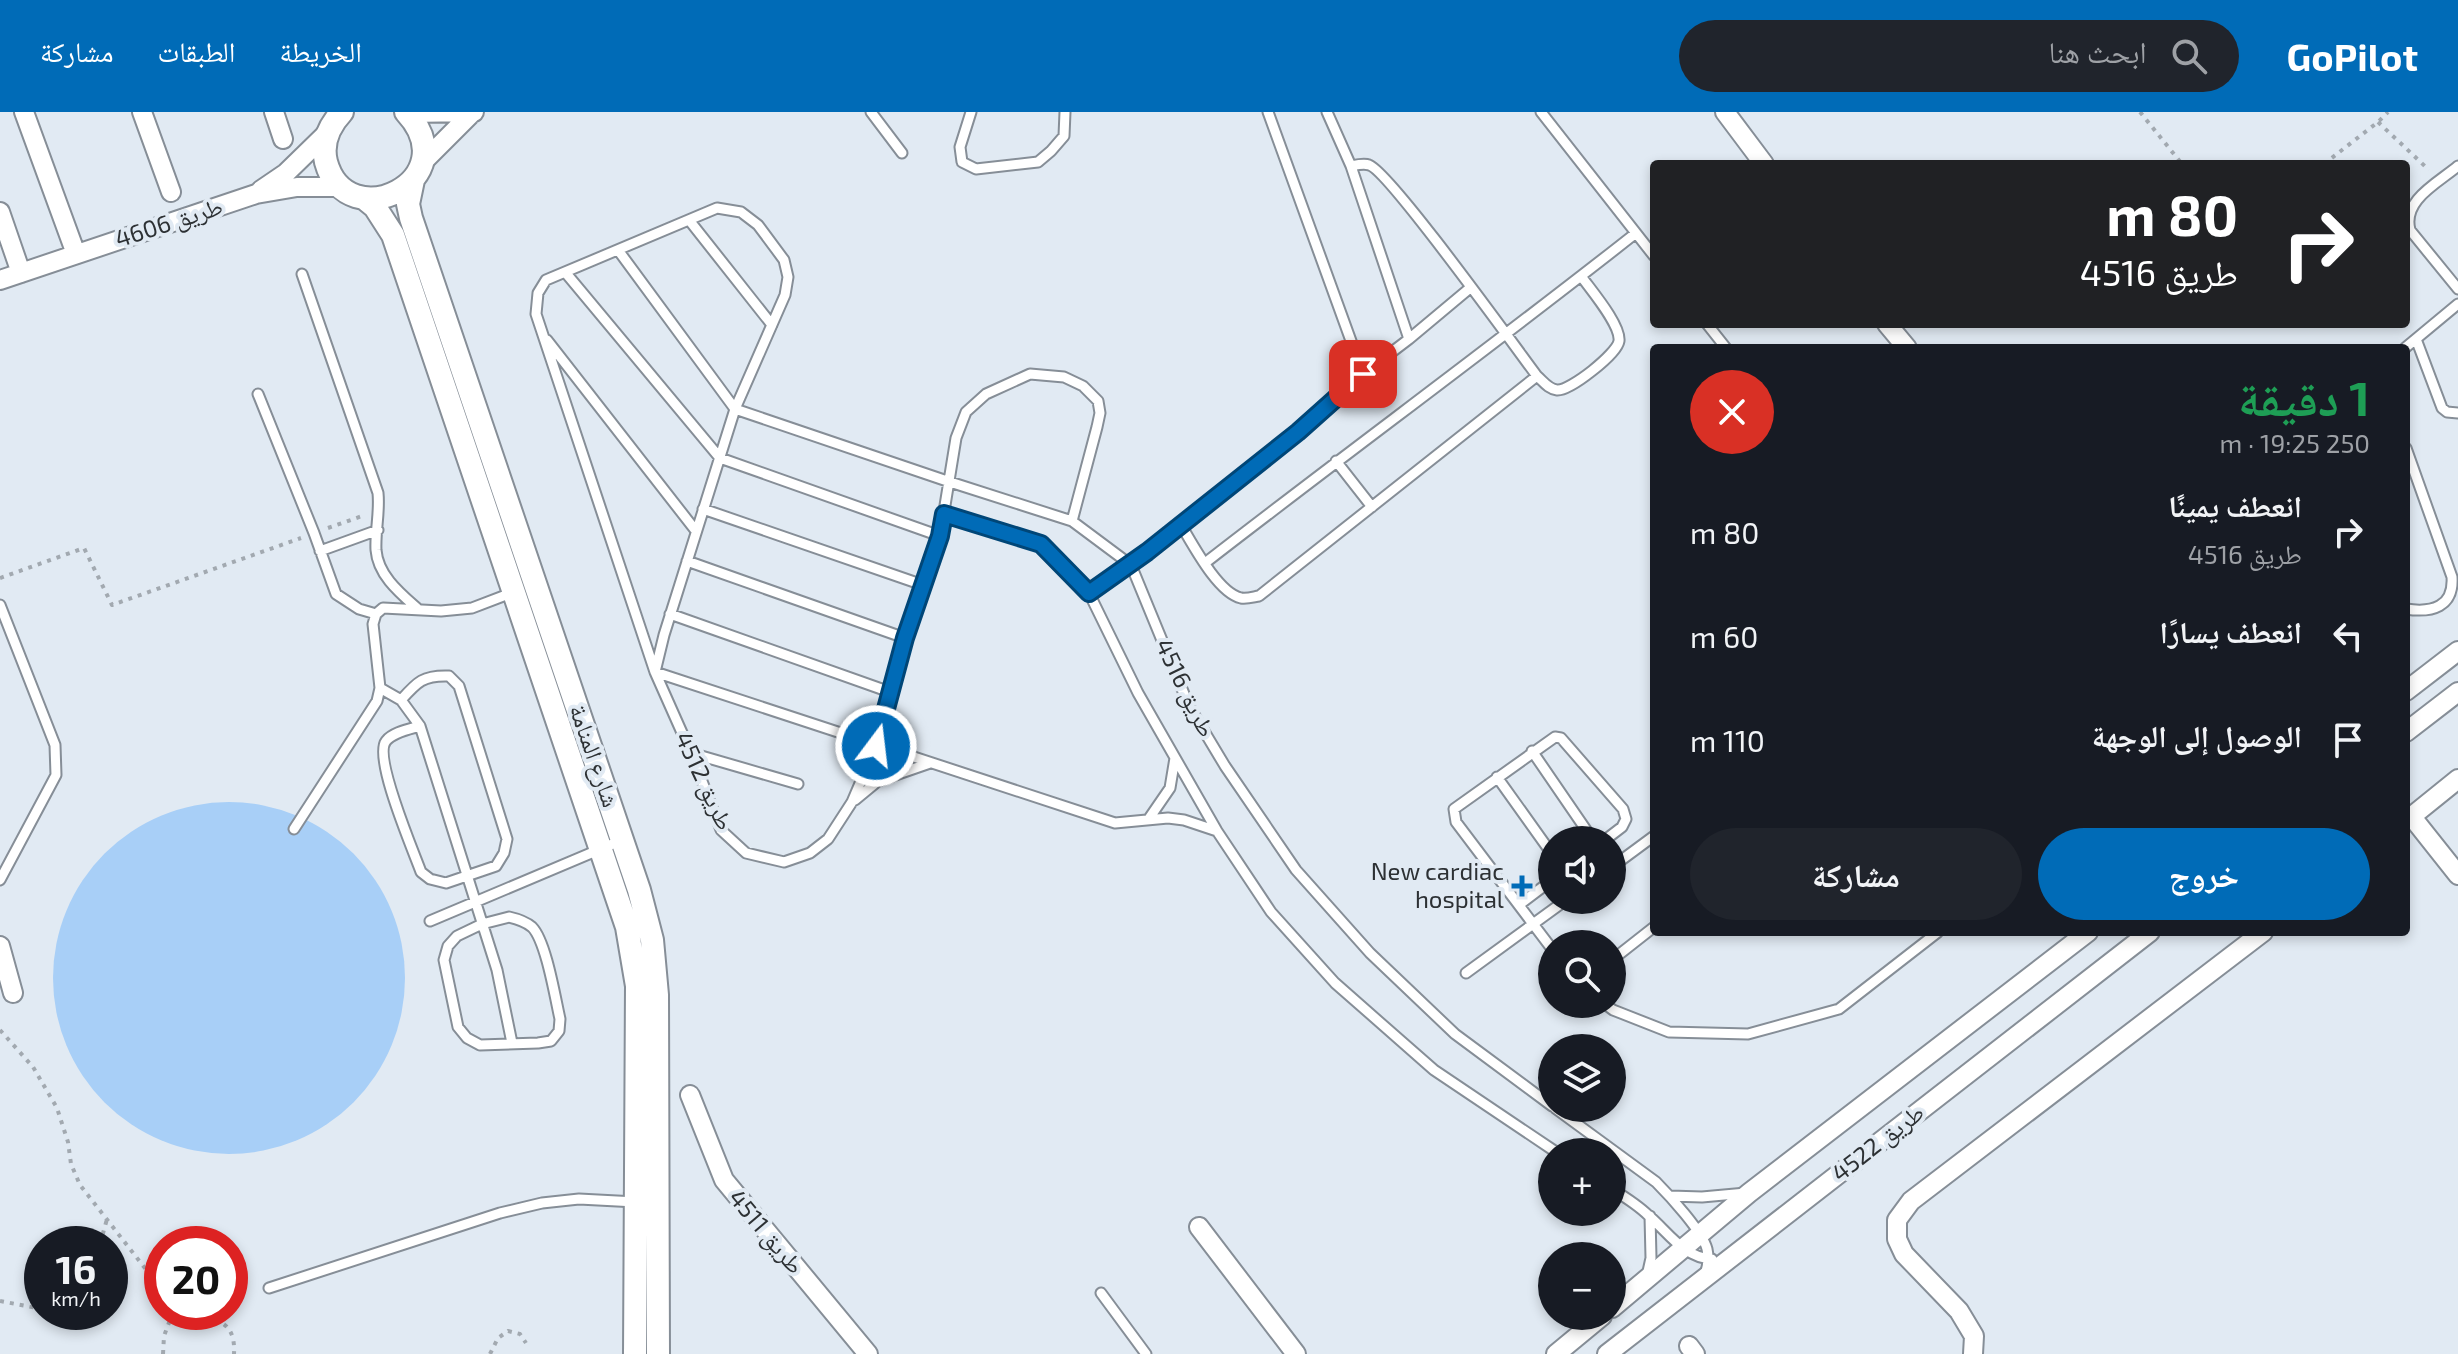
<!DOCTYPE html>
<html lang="ar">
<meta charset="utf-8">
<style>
body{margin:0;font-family:"Exo 2","Noto Naskh Arabic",sans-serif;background:#20242c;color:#f1f3f6;direction:rtl;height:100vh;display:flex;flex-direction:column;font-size:30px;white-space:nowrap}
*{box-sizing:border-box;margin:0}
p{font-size:26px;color:#9ea1a6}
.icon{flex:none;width:44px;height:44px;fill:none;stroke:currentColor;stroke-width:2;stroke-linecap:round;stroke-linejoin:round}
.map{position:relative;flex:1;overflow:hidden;direction:ltr}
.sheet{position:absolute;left:1650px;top:232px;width:760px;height:592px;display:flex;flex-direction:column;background:#171b24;border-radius:8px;box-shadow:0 4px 12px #0003;direction:rtl}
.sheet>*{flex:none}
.hud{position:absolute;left:1650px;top:48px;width:760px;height:168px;border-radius:8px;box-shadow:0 4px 12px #0003;direction:rtl;background:#202124;color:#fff;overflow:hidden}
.buttons{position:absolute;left:1538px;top:714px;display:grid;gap:16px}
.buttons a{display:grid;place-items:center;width:88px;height:88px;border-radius:50%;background:#171b24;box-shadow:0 4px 12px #0003;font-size:40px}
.speed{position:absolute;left:24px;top:1114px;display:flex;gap:16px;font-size:40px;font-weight:700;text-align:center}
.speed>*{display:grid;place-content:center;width:104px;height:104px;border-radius:50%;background:#171b24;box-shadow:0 4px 12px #0003;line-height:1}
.speed small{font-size:20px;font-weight:400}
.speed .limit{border:12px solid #d22;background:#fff;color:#111}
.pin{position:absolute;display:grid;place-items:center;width:68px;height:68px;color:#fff;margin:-34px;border-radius:16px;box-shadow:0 4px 12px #0006}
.me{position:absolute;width:88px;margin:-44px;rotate:15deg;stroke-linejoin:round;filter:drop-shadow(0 0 6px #0008)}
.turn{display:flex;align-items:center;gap:28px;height:168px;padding:0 40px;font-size:36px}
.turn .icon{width:104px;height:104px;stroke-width:2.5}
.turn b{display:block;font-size:56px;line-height:68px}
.round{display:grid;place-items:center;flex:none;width:84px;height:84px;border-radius:42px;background:#20242c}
.headline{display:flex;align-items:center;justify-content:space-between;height:136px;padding:0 40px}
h1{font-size:48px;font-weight:700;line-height:60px;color:#1e9e55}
.cta{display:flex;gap:16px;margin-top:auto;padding:16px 40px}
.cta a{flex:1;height:92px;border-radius:48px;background:#006bb7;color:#fff;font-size:32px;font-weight:700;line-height:92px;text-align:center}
.cta a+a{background:#20242c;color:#f1f3f6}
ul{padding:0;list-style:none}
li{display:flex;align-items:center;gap:24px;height:104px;padding:0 40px}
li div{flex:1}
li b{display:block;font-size:30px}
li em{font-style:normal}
header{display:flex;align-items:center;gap:48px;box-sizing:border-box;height:112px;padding:0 40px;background:#006bb7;color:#fff}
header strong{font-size:38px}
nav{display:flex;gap:44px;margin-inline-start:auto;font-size:28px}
.search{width:560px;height:72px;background:#20242c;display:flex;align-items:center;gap:20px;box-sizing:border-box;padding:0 28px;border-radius:44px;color:#9ea1a6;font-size:30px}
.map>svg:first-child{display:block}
.green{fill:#a8cff7}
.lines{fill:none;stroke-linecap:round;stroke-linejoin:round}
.service-casing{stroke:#868e97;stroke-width:13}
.minor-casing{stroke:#868e97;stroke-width:22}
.tertiary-casing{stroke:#868e97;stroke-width:26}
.path{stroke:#a2a9b0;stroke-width:4;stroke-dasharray:4 6;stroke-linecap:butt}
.service{stroke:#fff;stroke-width:9}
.minor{stroke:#fff;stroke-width:18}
.tertiary{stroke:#fff;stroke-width:22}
.route-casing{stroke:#004677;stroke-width:20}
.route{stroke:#006bb7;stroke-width:14}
.poi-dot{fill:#006bb7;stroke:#e1eaf3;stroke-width:3}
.labels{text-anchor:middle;stroke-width:8;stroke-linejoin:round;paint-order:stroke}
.street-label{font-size:24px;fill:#2d3134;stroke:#e1eaf3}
.poi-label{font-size:24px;fill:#2d3134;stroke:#e1eaf3;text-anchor:end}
</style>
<header>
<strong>GoPilot</strong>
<div class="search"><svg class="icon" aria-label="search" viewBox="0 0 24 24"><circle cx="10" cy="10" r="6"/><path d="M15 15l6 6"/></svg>ابحث هنا</div>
<nav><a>الخريطة</a><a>الطبقات</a><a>مشاركة</a></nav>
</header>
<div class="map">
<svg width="2458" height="1242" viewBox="0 0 2458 1242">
<rect width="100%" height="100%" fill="#e1eaf3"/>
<!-- green -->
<path class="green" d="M53 866a176 176 0 1 1 352 0a176 176 0 1 1-352 0Z"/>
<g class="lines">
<!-- service casing -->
<g class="service-casing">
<path id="service" d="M 871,0 L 902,41
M 971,0 L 960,35 L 962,50 L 976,57 L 1038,50 L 1051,39 L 1064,24 L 1065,0
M 1268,0 L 1363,262
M 1327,0 L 1351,54 C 1356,53 1364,51 1369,53 C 1388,58 1516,236 1537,264 C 1543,269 1548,277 1557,278 C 1570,279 1617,242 1619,229 C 1621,213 1591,178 1581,164
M 1541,0 L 1654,144
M 1351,54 L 1409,227
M 2458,54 C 2438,71 2402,88 2410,118 L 2458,177
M 689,108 L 772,213
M 618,138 L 735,297
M 565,160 L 720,346 L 940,424
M 302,162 L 378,381 C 380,400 375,419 376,438 C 378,464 401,482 419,498
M 1707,212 L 1726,236
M 2416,227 L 2442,296 L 2447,300 L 2458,301
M 547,228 L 696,419
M 2405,236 L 2458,192
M 258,282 L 314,421 L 336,482 L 359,497 L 376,502
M 735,297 L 950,370 L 1072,409 L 1131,453 L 1189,594 L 1225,654 L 1296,758 L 1370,841 L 1455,922 L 1552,994
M 2406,336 L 2452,465 C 2454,495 2432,501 2406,497
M 1336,349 L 1372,395
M 703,397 L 923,473
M 944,402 L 1041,432 L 1089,481 L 1138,581 L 1217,719 L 1271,800 L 1335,871 L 1434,958 L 1556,1040
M 1181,413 C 1193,433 1218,481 1241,486 C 1247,487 1253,485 1259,484 L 1537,264
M 320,439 L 378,418
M 687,449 L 905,526
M 1205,451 C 1348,340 1494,233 1636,121
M 1089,481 L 1131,453 L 1298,320 L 1363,262 L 1409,227 L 1470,176
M 0,493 L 55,633 L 56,663 L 0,768
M 670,502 L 890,580
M 655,560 L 664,523 L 735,297 L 785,183 L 788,165 L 784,148 L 758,113 L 741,100 L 717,96 L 546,168 L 538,181 L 536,202 L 655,560 L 691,641 L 721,718 L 746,741 L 784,750 L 810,741 L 828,727 L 852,690 L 876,634 L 905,526 L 940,424 L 956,326 L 966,300 L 986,282 L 1030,262 L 1064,265 L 1083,274 L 1098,289 L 1100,301 L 1097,315 L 1072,409
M 655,560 L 1115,711 L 1168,706 L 1184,708 L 1217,719
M 380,576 L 401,588 L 420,614 L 497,858 L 512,931
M 401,588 C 417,570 423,563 449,564 L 459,574 L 507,727 L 504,741 L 496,754 L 446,771 L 430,767 L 421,760 C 413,738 373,645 386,629 C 393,620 410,617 420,614
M 1532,639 L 1593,728
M 691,641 L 798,672
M 1497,665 L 1552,742
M 855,688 L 878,669 L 930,651
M 1148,708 L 1170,676 L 1175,646
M 294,717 L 377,589 L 380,576 L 373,512 L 376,502 L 383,496 L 441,499 L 472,496 L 514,480
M 1612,755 L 1654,724
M 1519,793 L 1552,768
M 509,805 C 518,807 525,809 532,815 C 546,829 555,885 560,907 L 559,919 L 551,929 L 538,931 L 480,933 L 467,926 L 458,915 L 444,848 L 448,834 L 457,824 L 482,812 Z
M 430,809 L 622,728
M 1552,837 L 1456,710 L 1454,697 L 1555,625 L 1561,626 L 1623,697 L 1626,707 L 1622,715 L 1605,728
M 1612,848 L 1654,815
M 1466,861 L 1566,788
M 1605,892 L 1613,898 L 1669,920 L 1748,922 L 1839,897 L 1938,820
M 1555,996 L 1656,1070 C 1669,1083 1703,1120 1707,1137 C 1709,1146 1708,1154 1705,1163
M 1612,1077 C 1625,1085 1638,1093 1649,1104 C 1668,1120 1684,1146 1712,1147
M 1670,1084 L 1702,1085 L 1746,1081
M 1647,1164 L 1651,1146 L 1650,1104
M 269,1176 L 500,1101 L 542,1091 L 579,1087 L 636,1090
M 1101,1181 L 1146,1242"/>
</g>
<!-- minor casing -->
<g class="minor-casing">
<path id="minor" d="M 24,0 L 76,142
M 142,0 L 171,80
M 274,0 L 283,27
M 1725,0 L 1764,52
M 408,1 L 474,0
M 422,51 L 471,2
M 261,78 L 286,61 L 326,22
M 0,100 L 21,161
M 0,168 L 256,82 L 297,75 L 342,75
M 1887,212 L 1907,236
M 2406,579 L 2458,539
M 2406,620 L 2458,580
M 2412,705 L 2458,763
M 2406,709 L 2458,667
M 0,834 L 13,881
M 690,983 L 724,1068 L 868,1242
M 1199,1115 L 1296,1242
M 1612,1196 L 1749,1081 L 2088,820
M 1689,1234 L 1695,1242
M 1556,1242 L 1602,1204
M 1607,1242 L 2150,820
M 1973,1242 L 1974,1224 L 1959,1199 L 1904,1142 L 1897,1127 L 1897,1108 L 1911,1089 L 2263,820"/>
</g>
<!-- tertiary casing -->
<g class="tertiary-casing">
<path id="tertiary" d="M 342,0 C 329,14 321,30 326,50 C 347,127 469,68 406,0
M 413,68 L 408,92 L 411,106 L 639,778 L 652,828 L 657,883 L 658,1242
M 364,86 L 375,95 L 393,123 L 627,815 L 637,874 L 635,1242"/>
</g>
<!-- path -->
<path class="path" d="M 2140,0 L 2182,52
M 2378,10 L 2429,58
M 2324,52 L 2378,10 L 2388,0
M 328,416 L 365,403
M 0,466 L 84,436 L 112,493 L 301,426
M 0,918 L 33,955 L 57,996 L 68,1030 L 71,1052 L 80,1073 L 162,1178
M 100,1132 L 107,1107
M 0,1189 L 42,1197
M 186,1200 C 212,1208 236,1205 234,1242
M 163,1242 L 164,1224 L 173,1200
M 490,1242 L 498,1226 L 508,1219 L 520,1222 L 526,1231"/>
<!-- service -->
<use href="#service" class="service"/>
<!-- minor -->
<use href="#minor" class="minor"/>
<!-- tertiary -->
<use href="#tertiary" class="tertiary"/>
</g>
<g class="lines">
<!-- route casing -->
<g class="route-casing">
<path id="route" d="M 876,634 L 905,526 L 940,424 L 944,402 L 1041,432 L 1089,481 L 1147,440 L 1298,320 L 1363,262"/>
</g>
<!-- route -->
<use href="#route" class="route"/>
</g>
<!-- markers -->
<path class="poi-dot" d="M1518 762h8v8h8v8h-8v8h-8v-8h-8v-8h8z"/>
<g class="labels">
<!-- street labels -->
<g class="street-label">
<text transform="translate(169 111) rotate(-18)" y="8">طريق 4606</text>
<text transform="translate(1185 576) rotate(64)" y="8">طريق 4516</text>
<text transform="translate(594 644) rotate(71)" y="8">شارع المنامة</text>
<text transform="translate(704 669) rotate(65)" y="8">طريق 4512</text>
<text transform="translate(1878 1031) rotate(-38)" y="8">طريق 4522</text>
<text transform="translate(766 1120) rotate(50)" y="8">طريق 4511</text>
</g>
<!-- poi labels -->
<g class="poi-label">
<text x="1504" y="768">New cardiac<tspan x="1504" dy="28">hospital</tspan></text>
</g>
</g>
</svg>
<div class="buttons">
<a><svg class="icon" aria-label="sound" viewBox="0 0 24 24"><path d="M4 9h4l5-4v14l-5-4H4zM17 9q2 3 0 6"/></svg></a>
<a><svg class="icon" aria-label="search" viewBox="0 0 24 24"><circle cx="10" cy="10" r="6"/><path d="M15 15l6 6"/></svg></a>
<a><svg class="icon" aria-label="layers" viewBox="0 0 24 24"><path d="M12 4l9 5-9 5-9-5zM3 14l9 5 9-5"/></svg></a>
<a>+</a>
<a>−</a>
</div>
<div class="speed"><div>16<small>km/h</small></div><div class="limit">20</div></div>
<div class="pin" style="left:1363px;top:262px;background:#d93025"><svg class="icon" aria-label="arrive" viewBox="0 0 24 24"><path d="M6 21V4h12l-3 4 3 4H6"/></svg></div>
<svg class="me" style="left:876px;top:634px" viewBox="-20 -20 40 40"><circle r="17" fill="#006bb7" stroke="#fff" stroke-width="3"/><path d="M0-11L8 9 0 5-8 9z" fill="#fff"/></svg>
<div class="hud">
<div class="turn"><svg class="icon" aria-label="right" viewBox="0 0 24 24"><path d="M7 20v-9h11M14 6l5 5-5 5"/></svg><div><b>80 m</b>طريق 4516</div></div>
</div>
<section class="sheet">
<div class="headline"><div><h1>1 دقيقة</h1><p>250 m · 19:25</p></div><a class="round" style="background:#d93025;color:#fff"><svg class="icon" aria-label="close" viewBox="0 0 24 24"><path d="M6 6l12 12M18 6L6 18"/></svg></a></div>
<ul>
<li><svg class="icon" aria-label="right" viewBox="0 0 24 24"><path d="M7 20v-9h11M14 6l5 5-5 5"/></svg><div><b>انعطف يمينًا</b><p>طريق 4516</p></div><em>80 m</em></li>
<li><svg class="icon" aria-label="left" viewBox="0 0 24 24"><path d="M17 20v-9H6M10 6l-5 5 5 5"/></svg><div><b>انعطف يسارًا</b></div><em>60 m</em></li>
<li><svg class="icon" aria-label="arrive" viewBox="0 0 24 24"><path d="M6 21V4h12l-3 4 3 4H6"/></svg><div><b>الوصول إلى الوجهة</b></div><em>110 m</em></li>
</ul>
<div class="cta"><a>خروج</a><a>مشاركة</a></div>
</section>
</div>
